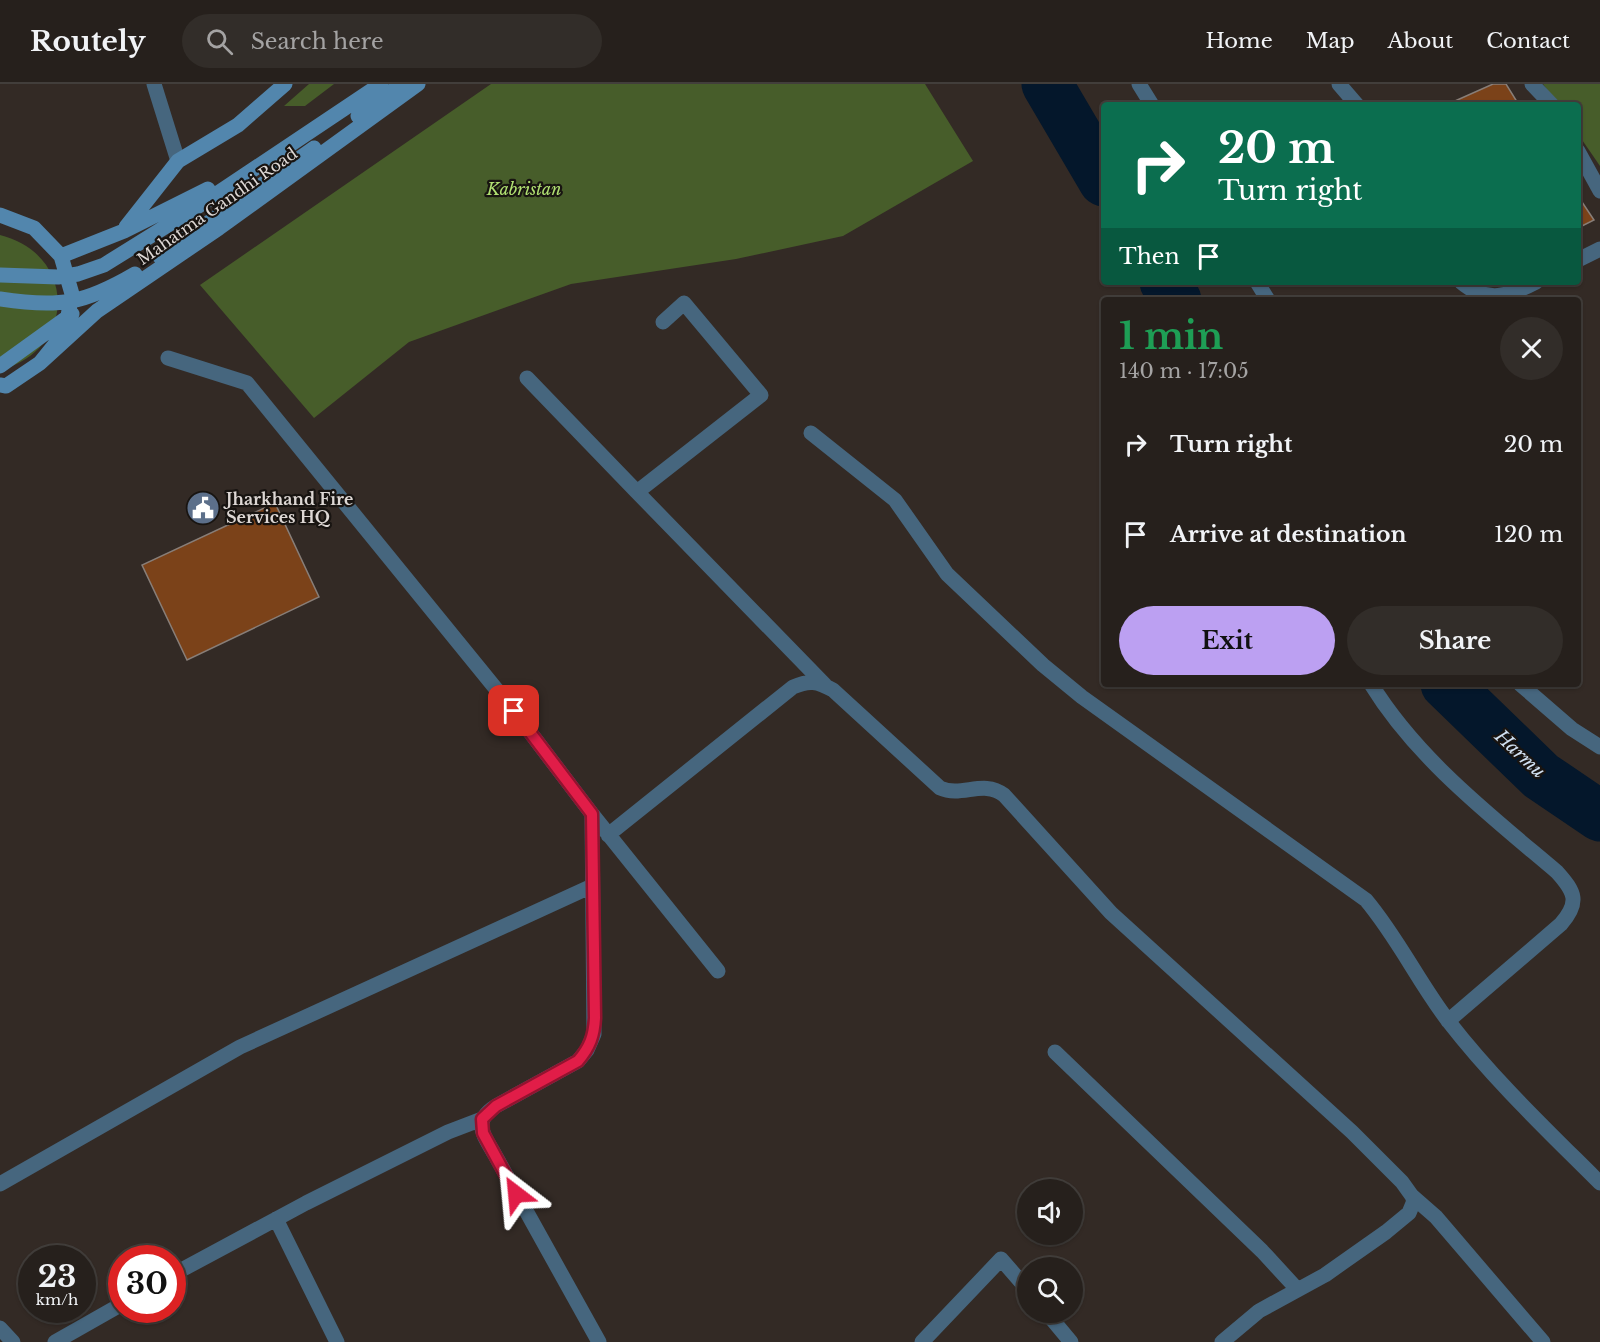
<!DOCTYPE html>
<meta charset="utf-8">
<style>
body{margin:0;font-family:"Libre Baskerville",serif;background:#322d29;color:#f1f3f6;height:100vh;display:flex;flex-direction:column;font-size:22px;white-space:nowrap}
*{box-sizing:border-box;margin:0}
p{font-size:20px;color:#a4a3a3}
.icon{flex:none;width:33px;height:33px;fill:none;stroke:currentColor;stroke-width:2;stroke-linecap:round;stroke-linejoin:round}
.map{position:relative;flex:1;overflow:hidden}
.drawer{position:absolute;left:1101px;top:213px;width:480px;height:390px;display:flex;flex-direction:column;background:#26201c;border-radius:6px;box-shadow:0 2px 4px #0004,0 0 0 2px #423e3b}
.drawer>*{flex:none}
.banner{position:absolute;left:1101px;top:18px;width:480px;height:183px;border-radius:6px;box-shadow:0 2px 4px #0004,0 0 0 2px #423e3b;background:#0b6e4f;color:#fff;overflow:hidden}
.buttons{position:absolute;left:1017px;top:1095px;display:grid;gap:12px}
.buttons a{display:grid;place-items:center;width:66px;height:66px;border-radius:50%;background:#26201c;box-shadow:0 2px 4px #0004,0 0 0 2px #423e3b;font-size:30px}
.speed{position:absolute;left:18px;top:1161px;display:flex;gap:12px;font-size:30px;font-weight:700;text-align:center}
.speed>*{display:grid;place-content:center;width:78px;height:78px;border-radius:50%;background:#26201c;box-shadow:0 2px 4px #0004,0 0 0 2px #423e3b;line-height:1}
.speed small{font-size:15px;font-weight:400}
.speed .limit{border:9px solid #d22;background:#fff;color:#111}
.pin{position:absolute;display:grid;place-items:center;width:51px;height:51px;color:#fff;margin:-26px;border-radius:12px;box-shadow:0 3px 9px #0006}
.me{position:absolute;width:66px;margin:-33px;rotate:331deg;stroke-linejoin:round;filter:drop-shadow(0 0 4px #0008)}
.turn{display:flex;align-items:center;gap:21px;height:126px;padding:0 18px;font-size:27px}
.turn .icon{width:78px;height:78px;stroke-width:2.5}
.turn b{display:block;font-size:42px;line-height:51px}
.then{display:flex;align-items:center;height:57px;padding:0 18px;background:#0003;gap:12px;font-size:22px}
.round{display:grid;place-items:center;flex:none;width:63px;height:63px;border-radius:32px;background:#322d29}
.head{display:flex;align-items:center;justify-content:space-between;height:102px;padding:0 18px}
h1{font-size:36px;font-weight:700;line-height:45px;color:#1e9e55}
.action{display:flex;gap:12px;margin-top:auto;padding:12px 18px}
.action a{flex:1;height:69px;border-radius:36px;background:#bca0f2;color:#111;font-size:24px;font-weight:700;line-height:69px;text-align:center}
.action a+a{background:#322d29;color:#f1f3f6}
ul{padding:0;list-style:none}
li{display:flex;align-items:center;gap:18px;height:90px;padding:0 18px}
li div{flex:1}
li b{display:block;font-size:22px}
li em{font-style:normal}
header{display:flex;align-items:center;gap:36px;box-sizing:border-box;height:84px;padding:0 30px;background:#26201c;border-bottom:2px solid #423e3b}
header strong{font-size:28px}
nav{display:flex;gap:33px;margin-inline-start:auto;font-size:21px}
.search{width:420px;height:54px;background:#322d29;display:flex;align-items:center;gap:15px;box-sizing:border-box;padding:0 21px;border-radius:33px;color:#a4a3a3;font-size:22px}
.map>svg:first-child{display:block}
.green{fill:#475d2a}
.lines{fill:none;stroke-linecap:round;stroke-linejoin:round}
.river{stroke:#04172b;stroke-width:51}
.building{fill:#7b4219;stroke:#887e78;stroke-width:1.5}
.street{stroke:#46667e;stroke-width:15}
.secondary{stroke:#5286ad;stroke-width:15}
.route-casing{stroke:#92132f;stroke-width:15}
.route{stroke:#e11d48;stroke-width:10}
.labels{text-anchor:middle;stroke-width:4.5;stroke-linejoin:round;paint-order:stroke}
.park-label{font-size:16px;font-style:italic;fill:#b1e172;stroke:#181411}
.street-label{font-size:16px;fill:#ddd7d4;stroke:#181411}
.poi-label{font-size:16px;font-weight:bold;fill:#ddd7d4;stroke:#181411;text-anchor:start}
.water-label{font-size:18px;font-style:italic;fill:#d1e1f2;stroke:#181411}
</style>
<header>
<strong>Routely</strong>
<div class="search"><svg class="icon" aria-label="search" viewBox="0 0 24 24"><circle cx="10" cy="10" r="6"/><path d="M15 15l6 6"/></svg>Search here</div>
<nav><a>Home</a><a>Map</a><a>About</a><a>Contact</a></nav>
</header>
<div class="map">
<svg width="1600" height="1258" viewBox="0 0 1600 1258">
<rect width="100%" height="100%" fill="#332a25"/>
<!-- green -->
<path class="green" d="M 309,0 L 334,0 L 305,22 L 284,22 Z
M 491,0 L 925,0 L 973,77 L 843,152 L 736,175 L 571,200 L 409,258 L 314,334 L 200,201 Z
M 1543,0 L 1600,0 L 1600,82 L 1578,50 L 1578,21 L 1558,21 Z
M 0,151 C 77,170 77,266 0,286 Z"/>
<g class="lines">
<!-- river -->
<path class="river" d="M 1047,0 L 1104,97
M 1165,198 L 1176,216
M 1446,600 L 1541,692 L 1600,732"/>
</g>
<!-- building -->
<path class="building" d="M 1493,0 L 1506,0 L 1519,21 L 1446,21 Z
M 1578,112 L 1594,136 L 1578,144 Z
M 275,419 L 319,513 L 187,576 L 142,481 Z"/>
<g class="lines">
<!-- street -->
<path class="street" d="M 154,0 L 178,77
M 1139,0 L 1152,21
M 1339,0 L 1357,21
M 1532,0 L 1552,21
M 1578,67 L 1600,107
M 1578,176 L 1600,165
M 1257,198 L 1268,216
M 1461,198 C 1487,220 1509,212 1536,198
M 663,238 L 684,219 L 761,311 L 637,408 L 825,601
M 168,274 L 247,299 L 514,627 L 592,730 L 718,887
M 527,294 L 637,408
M 811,349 L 895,416 L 947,490 L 1043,581 L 1082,613 L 1366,816 C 1398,854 1419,899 1449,938 C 1494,996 1548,1047 1600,1099
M 1371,600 C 1417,675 1491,732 1557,788 C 1575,808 1580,818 1561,840 L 1448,937
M 1520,600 L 1572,645 L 1600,663
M 592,730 L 594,950 L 587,966 L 578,977 L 496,1022 C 471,1038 484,1051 495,1071 L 599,1258
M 608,751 L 793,603 C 809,596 817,597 833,606 L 940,704 C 962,714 983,695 1004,711 L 1111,829 L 1352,1048 L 1402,1098 L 1412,1112 L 1414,1117 L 1409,1129 L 1386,1148 L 1325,1191 L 1259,1227 L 1222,1258
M 1055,968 L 1262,1167 L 1297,1205
M 0,1100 L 240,963 L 592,802
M 1412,1112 L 1436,1133 L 1543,1258
M 276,1135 L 337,1258
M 172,1191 L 306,1119 L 448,1048 L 482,1035
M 1046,1228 L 1071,1258
M 0,1244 L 13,1258
M 55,1258 L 122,1220
M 922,1258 L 1001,1175 L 1028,1206"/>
<!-- secondary -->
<path class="secondary" d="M 358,32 L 402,0
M 0,131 L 34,144 L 61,172 L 72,210 L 65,248 L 40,279 L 6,302 L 0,301
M 126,143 L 178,77 L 238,41 L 285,0
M 61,172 L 124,147 L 208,105
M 160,173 L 314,64
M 0,191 L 58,193 L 78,190 L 104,181 L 197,123 L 381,0
M 0,215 C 59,224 84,220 135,190
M 40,279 L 97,227 L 219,144 L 418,0
M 0,282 L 72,230"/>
</g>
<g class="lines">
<!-- route casing -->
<g class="route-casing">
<path id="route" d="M 514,627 L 592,730 L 595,934 C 594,952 590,963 578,977 L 496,1022 L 482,1035 L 483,1049 L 516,1110"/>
</g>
<!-- route -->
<use href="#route" class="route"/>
</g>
<!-- icons -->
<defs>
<g id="civic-disc" transform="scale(1.725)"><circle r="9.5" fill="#5c6f8a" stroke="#181411"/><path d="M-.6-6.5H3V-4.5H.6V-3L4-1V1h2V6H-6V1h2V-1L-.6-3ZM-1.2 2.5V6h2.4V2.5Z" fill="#fff"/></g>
</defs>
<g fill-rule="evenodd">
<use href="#civic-disc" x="203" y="424"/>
</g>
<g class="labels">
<!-- park labels -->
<g class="park-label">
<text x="524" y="111">Kabristan</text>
</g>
<!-- street labels -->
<g class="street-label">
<text transform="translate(217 122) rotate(-35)" y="6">Mahatma Gandhi Road</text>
</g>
<!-- poi labels -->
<g class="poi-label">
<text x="226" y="421">Jharkhand Fire<tspan x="226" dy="18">Services HQ</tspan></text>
</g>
<!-- water labels -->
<g class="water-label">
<text transform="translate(1520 670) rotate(43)" y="6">Harmu</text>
</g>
</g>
</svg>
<div class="buttons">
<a><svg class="icon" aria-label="sound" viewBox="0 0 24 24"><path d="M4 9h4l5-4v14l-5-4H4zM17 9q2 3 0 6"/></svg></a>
<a><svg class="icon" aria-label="search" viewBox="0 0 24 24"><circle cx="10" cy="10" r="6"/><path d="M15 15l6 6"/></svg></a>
</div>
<div class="speed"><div>23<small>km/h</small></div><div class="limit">30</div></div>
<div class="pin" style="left:514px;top:627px;background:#d93025"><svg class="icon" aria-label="arrive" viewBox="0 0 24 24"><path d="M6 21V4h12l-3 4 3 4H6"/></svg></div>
<svg class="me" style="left:516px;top:1110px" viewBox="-20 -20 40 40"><path d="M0-17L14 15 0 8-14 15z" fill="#e11d48" stroke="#fff" stroke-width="4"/></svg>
<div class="banner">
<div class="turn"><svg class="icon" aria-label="right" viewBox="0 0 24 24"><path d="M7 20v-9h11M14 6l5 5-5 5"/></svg><div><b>20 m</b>Turn right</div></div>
<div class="then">Then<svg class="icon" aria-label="arrive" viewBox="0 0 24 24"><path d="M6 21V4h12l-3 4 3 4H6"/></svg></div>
</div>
<section class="drawer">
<div class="head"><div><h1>1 min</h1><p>140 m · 17:05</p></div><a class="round"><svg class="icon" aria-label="close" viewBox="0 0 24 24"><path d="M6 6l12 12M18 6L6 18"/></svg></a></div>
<ul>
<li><svg class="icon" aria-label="right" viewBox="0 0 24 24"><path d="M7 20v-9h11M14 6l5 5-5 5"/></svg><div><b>Turn right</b></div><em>20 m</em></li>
<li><svg class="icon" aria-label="arrive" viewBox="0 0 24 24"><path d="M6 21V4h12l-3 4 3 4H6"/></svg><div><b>Arrive at destination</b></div><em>120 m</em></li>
</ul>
<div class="action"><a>Exit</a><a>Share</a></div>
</section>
</div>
